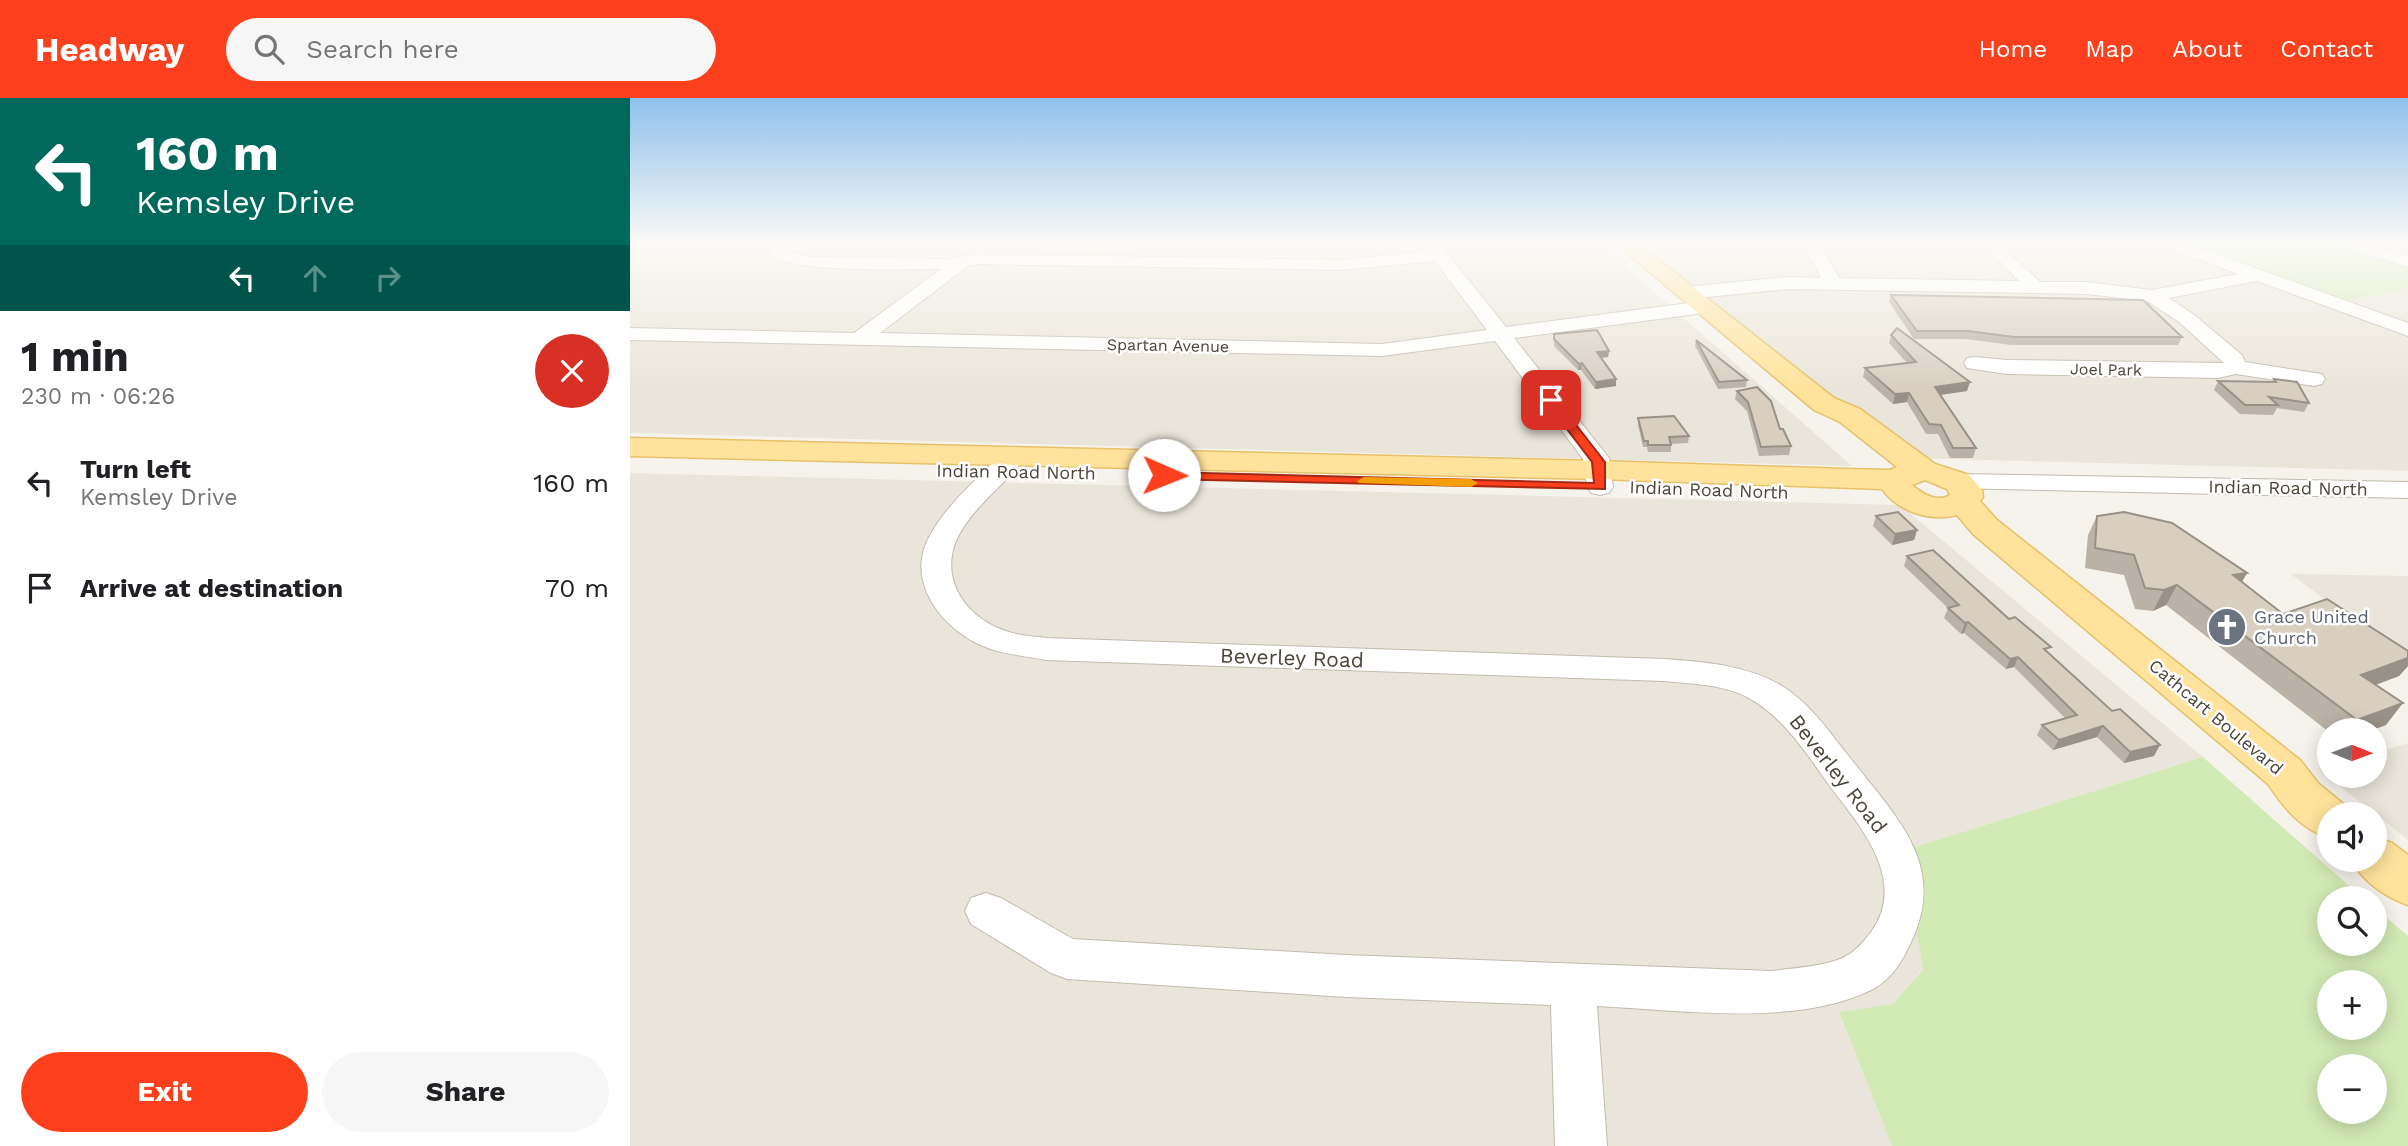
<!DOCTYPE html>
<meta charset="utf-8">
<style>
body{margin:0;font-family:"Work Sans",sans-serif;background:#f6f6f6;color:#202124;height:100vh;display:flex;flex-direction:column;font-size:26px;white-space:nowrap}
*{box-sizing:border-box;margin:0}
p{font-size:23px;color:#757577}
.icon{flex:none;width:38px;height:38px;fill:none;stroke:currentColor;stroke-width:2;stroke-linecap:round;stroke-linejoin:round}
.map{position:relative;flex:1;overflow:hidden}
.panel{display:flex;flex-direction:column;background:#fff;width:630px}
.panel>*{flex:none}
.guide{background:#00695c;color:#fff;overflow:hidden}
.needle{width:46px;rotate:91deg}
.buttons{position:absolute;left:1687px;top:620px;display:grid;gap:14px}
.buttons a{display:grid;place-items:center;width:70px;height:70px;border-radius:50%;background:#fff;box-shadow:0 4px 18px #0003;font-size:35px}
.pin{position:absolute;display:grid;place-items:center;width:60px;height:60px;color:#fff;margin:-30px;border-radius:14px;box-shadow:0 4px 10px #0006}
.me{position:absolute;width:77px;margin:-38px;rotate:91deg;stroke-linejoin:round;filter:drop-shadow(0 0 5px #0008)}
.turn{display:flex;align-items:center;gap:24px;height:147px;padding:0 21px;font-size:32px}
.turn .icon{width:91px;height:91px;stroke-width:2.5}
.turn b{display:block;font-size:49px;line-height:60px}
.lanes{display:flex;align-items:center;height:66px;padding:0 21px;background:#0003;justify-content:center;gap:35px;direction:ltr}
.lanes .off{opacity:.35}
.round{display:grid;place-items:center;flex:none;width:74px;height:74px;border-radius:37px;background:#f6f6f6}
.head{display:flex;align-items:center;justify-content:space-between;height:119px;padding:0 21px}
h1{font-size:42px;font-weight:700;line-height:52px}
.cta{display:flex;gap:14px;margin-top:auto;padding:14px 21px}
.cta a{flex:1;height:80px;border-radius:42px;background:#fc3f1d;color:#fff;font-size:28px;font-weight:700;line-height:80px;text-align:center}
.cta a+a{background:#f6f6f6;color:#202124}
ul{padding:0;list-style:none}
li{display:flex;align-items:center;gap:21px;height:105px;padding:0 21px}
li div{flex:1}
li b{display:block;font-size:26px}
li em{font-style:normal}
header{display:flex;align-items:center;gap:42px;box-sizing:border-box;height:98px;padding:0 35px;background:#fc3f1d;color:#fff}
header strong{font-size:33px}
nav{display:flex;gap:38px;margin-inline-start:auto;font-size:24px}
.search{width:490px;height:63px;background:#f6f6f6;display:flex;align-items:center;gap:18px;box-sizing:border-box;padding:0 24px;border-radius:38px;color:#757577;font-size:26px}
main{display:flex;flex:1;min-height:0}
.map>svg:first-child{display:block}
.residential{fill:#eae5da}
.green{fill:#d2eab5;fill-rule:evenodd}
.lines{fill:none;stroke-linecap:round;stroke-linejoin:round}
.minor-casing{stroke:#c2bbae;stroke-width:2}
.major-casing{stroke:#e6c16a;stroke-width:3}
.minor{fill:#fff;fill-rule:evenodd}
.major{fill:#ffe39c;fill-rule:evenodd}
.wall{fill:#bab2a6}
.shaded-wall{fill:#979187}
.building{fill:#d8cfc1;stroke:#979187;stroke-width:2}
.route{fill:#fc3f1d;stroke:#a42913;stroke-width:2}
.slow{fill:#f59e0b}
.labels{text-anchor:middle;stroke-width:5;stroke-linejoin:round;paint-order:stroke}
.far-street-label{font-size:16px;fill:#4b4439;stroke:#fff}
.street-label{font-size:18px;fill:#4b4439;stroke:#fff}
.worship-label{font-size:18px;fill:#5b616d;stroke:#fff;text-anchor:start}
.near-street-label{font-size:21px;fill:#4b4439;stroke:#fff}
</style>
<header>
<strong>Headway</strong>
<div class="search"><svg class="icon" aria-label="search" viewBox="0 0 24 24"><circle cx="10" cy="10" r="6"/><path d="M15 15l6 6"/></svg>Search here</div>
<nav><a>Home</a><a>Map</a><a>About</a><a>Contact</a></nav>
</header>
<main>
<section class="panel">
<div class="guide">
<div class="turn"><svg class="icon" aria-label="left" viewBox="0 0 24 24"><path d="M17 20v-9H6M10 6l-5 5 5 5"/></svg><div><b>160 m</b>Kemsley Drive</div></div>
<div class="lanes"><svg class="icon" aria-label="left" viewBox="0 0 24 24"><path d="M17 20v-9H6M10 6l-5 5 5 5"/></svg><svg class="icon off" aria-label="ahead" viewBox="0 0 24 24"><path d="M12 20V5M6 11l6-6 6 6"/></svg><svg class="icon off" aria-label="right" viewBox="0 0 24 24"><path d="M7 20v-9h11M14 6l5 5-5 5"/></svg></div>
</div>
<div class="head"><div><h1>1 min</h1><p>230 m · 06:26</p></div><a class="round" style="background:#d93025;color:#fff"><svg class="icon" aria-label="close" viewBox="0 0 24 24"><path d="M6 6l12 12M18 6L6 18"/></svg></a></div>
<ul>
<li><svg class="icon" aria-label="left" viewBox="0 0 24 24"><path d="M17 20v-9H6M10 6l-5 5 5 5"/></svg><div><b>Turn left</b><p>Kemsley Drive</p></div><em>160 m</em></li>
<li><svg class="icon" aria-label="arrive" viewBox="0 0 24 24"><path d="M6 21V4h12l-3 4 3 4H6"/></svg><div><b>Arrive at destination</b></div><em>70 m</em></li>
</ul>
<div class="cta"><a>Exit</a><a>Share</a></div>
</section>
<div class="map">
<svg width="1778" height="1048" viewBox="0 0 1778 1048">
<rect width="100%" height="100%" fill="#f6f3ec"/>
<!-- residential -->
<path class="residential" d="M 0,145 L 968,145 L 1222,368 L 0,335 Z
M 1010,145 L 1778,145 L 1778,373 L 1282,360 Z
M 0,375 L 1270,407 L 1573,659 L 1272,753 L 1293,870 L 1263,906 L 1209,914 L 1262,1048 L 0,1048 Z
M 1661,476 L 1778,478 L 1778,565 Z
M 1778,645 L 1778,742 L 1688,671 L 1699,668 L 1699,677 L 1745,677 L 1745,655 Z"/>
<!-- green -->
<path class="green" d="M 1555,145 L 1709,145 L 1778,168 L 1778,190 L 1716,203 Z
M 1573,659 L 1733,800 L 1699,800 L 1699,845 L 1745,845 L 1745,810 L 1778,838 L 1778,1048 L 1262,1048 L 1209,914 L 1263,906 L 1293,871 L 1272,753 ZM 1699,884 L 1745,884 L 1745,929 L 1699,929 ZM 1699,968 L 1745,968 L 1745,1013 L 1699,1013 Z"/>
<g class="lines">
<!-- minor casing -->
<g class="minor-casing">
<path id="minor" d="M 144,145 L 164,145 L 157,153 L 181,159 L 318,161 L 348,156 L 712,162 L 797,153 L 792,145 L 809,145 L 876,229 L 1074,203 L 1084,209 L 1074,215 L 884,240 L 979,360 L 983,389 L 979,395 L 970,397 L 961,395 L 957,389 L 953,361 L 865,243 L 752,258 L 0,242 L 0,230 L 224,235 L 311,171 C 280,171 156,176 139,155 ZM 805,163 L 857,232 L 752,246 L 250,235 L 338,168 L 348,166 L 712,172 Z
M 1173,145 L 1189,145 L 1209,180 L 1389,183 L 1352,145 L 1369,145 L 1410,184 L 1457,184 L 1522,192 L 1608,176 L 1535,149 L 1532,145 L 1556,145 L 1778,225 L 1778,238 L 1627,183 L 1539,200 L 1563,216 L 1612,257 L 1615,264 L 1692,276 L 1695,281 L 1692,286 L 1684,288 L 1606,276 L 1588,280 L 1377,276 L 1337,270 L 1334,265 L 1337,260 L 1345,259 L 1377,262 L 1594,265 L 1549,224 L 1517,203 L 1457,196 L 1159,191 L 1056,201 L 1047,195 L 1056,189 L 1159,179 L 1191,180 Z
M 1710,145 L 1735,145 L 1778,158 L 1778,169 L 1713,149 Z
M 384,349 L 393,352 L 397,357 C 378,384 350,403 333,430 C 304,474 332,520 379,534 C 390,538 404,538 416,540 L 1034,561 C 1074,564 1117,567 1152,588 C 1181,606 1200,635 1221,661 C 1266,719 1318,767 1281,844 C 1272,864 1261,882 1241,892 C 1166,929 1050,912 967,908 L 977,1048 L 925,1048 L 921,907 L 716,899 L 437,881 L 421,875 L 341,826 L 335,813 L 341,800 L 356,795 L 371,800 L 443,841 L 716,857 L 1142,873 C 1164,870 1189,869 1210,861 C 1223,856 1233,845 1241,834 C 1279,782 1229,727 1199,687 C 1176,655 1153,618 1117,599 C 1092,586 1061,586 1034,583 L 416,562 C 397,558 377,557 358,550 C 316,535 275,487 298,441 C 316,406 349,380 375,352 Z
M 1328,376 L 1778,384 L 1778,400 L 1319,390 L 1315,384 L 1319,378 Z"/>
</g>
<!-- major casing -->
<g class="major-casing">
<path id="major" d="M 985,145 L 1007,145 L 1204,300 L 1230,311 L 1305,366 L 1339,377 L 1352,392 L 1353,399 L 1350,403 L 1367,422 L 1670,662 L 1689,686 L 1716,708 L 1720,716 L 1699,716 L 1699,740 C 1671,731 1654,710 1638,686 L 1343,436 L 1327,417 C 1300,424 1269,414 1252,391 L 969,381 L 0,358 L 0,340 L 969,363 L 1215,371 L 1260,372 L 1267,369 L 1210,324 L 1184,312 ZM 1295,382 L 1317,391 L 1320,397 C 1307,405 1293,396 1282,387 Z
M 1745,739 L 1762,745 L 1778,757 L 1778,807 C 1755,799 1732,783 1721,761 L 1745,761 Z"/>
</g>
<!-- minor -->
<use href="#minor" class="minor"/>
<!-- major -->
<use href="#major" class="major"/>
</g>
<!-- wall -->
<path class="wall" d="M 1261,197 L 1552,239 L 1548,247 L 1381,247 L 1336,241 L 1284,241 L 1259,204 Z
M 924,236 L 979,253 L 978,259 L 971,260 L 986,281 L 986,288 L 965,291 L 951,272 L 948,272 L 924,248 Z
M 1261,237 L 1337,293 L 1310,297 L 1346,350 L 1343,360 L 1320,360 L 1308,336 L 1296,336 L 1277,304 L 1263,306 L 1233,279 L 1235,270 L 1277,265 L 1259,245 Z
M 1066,242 L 1117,282 L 1116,289 L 1088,291 L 1065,248 Z
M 1644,281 L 1679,305 L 1674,314 L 1647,310 L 1643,317 L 1610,316 L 1584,292 L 1588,283 L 1642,284 Z
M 1107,293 L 1150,331 L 1161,348 L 1159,357 L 1129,358 L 1117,313 L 1105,301 Z
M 1008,320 L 1059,338 L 1058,345 L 1041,346 L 1041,354 L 1018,354 L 1017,349 L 1013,349 L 1008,327 Z
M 1246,418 L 1287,432 L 1284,442 L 1262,447 L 1243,428 Z
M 1467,418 L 1617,475 L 1612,484 L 1653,516 L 1778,553 L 1778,568 L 1769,578 L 1746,587 L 1756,627 L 1742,632 L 1699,632 L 1699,634 L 1536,507 L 1523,513 L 1505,511 L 1494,477 L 1455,470 L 1458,437 Z
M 1277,458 L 1379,521 L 1418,555 L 1524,658 L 1494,665 L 1467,639 L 1423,652 L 1407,637 L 1412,627 L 1435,620 L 1384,569 L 1376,571 L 1334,535 L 1331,536 L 1314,520 L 1318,510 L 1274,468 Z"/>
<!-- shaded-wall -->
<path class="shaded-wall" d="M 979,253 L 978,259 L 966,260 L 967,254 Z
M 952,265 L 951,272 L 948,272 L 949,266 Z
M 986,281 L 986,288 L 965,291 L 966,284 Z
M 1340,284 L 1337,293 L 1302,298 L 1305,289 Z
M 1279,295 L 1277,304 L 1263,306 L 1265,296 Z
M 1287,432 L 1284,442 L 1262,447 L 1265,436 Z
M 1617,475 L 1605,495 L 1603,477 Z
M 1547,487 L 1536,507 L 1523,513 L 1534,492 Z
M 1338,524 L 1334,535 L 1331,536 L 1335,525 Z
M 1388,559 L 1384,569 L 1376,571 L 1380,561 Z
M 1778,560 L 1778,568 L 1769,578 L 1715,598 L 1731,577 Z
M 1773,605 L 1756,627 L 1742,632 L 1719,632 L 1727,622 Z
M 1473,628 L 1467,639 L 1423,652 L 1429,642 Z
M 1530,647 L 1524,658 L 1494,665 L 1500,654 Z"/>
<!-- building -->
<path class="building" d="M 1261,197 L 1513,202 L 1552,239 L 1384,239 L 1338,233 L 1287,233 Z
M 1267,230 L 1340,284 L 1305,289 L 1346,350 L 1323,350 L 1311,327 L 1299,326 L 1279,295 L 1265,296 L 1235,270 L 1286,264 L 1261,237 Z
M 967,232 L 979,253 L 967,254 L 986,281 L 966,284 L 952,265 L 949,266 L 924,241 L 924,236 Z
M 1066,242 L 1117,282 L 1089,284 Z
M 1644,281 L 1667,284 L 1679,305 L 1639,299 L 1648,307 L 1615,307 L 1588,283 L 1646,284 Z
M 1127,289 L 1141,303 L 1150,331 L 1153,331 L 1161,348 L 1131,349 L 1118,304 L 1107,293 Z
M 1044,318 L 1059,338 L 1039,339 L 1041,347 L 1018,347 L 1018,343 L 1014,343 L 1008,320 Z
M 1268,414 L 1287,432 L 1265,436 L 1246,418 Z
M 1494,414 L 1542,425 L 1617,475 L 1603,477 L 1653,516 L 1697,501 L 1778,553 L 1778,560 L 1731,577 L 1773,605 L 1727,622 L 1547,487 L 1534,492 L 1515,490 L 1504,457 L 1465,450 L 1467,418 Z
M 1303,452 L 1379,521 L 1385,519 L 1421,549 L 1414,551 L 1482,613 L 1490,611 L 1530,647 L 1500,654 L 1473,628 L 1429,642 L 1412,627 L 1447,617 L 1388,559 L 1380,561 L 1338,524 L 1335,525 L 1318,510 L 1329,507 L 1277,458 Z"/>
<!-- sky -->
<linearGradient id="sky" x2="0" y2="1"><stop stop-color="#8fc1ec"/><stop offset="0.5" stop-color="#fbfaf6"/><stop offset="1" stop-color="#fbfaf6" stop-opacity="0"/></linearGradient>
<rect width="1778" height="291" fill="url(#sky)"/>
<!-- route -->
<path class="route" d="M 917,300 L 925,300 L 975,364 L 975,391 L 534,381 L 527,377 L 534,374 L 964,385 L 962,364 L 917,305 Z"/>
<!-- slow -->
<path class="slow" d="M 734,379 L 841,381 L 848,385 L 841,389 L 729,385 L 727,383 Z"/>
<!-- icons -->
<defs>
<g id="church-disc" transform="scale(2.0125)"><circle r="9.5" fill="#6b7280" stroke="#fff"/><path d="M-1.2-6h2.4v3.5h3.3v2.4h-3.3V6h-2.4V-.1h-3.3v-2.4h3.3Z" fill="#fff"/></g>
</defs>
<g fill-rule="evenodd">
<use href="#church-disc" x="1597" y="529"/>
</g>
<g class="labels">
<!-- far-street labels -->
<g class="far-street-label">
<text transform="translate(538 247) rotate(1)" y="6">Spartan Avenue</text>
<text transform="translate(1476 271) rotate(1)" y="6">Joel Park</text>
</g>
<!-- street labels -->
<g class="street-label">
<text transform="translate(386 374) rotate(1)" y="6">Indian Road North</text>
<text transform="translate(1658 390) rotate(1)" y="6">Indian Road North</text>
<text transform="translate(1079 392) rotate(2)" y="6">Indian Road North</text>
<text transform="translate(1586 619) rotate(40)" y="6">Cathcart Boulevard</text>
</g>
<!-- worship labels -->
<g class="worship-label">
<text x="1624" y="525">Grace United<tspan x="1624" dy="21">Church</tspan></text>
</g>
<!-- near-street labels -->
<g class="near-street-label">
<text transform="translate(662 560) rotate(2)" y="7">Beverley Road</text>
<text transform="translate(1208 676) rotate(52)" y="7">Beverley Road</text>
</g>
</g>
</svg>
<div class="buttons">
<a><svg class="needle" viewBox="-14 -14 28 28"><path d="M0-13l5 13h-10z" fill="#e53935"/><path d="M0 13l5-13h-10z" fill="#757577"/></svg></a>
<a><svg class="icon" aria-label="sound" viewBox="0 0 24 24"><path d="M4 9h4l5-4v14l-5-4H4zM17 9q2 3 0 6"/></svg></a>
<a><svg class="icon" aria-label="search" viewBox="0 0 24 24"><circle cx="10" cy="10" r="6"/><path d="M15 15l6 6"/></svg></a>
<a>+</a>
<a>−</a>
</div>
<div class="pin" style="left:921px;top:302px;background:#d93025"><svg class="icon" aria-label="arrive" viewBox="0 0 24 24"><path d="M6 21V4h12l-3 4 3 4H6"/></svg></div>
<svg class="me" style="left:534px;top:377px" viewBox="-20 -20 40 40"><circle r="19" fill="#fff"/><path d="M0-13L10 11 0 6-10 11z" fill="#fc3f1d"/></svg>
</div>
</main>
